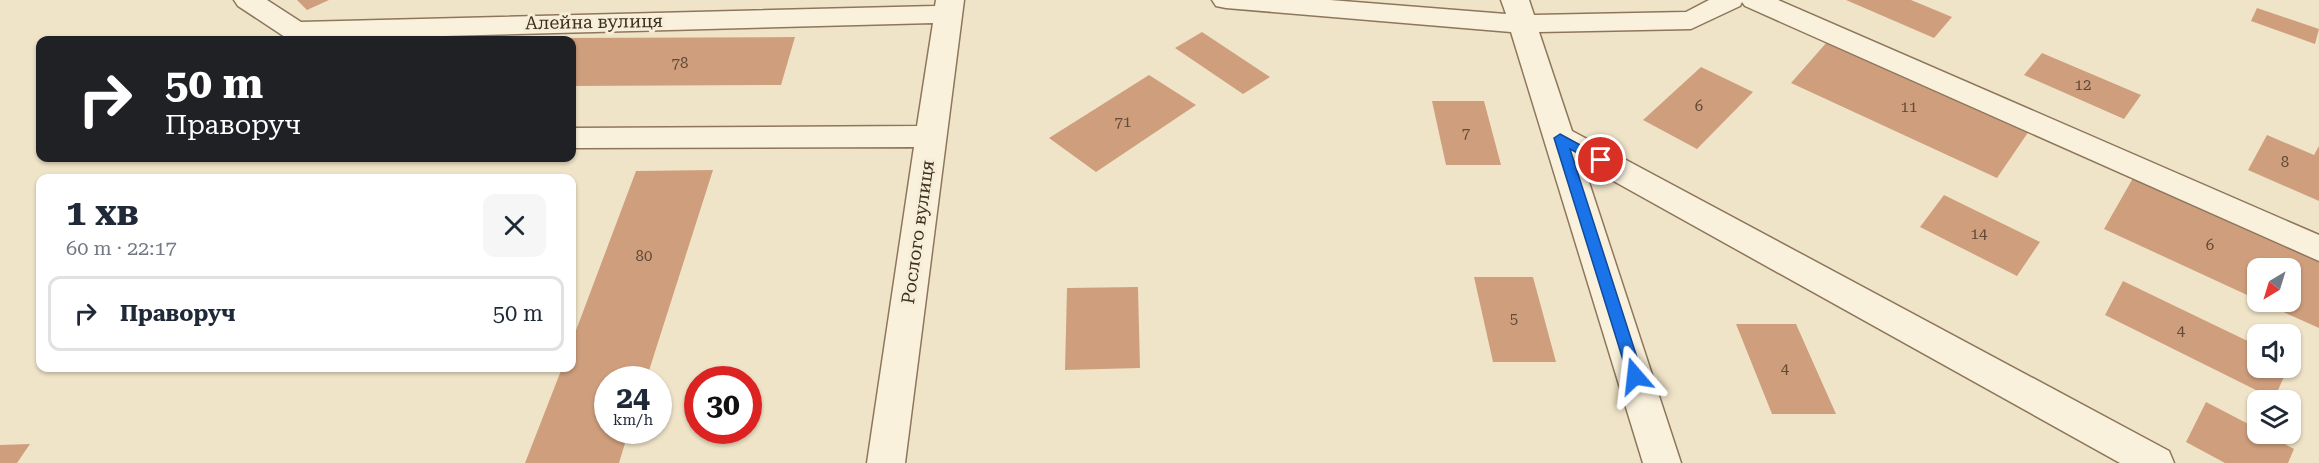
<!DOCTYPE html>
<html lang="uk">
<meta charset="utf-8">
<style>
body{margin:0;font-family:"Roboto Serif",serif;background:#f6f6f7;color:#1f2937;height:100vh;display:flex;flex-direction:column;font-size:22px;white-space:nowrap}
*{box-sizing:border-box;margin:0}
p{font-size:20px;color:#747a83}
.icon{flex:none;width:33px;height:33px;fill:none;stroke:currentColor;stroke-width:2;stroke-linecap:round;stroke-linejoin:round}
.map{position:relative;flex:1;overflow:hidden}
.side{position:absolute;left:36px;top:174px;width:540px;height:198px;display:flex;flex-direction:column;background:#fff;border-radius:12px;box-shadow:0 2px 4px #0004}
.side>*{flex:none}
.hud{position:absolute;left:36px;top:36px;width:540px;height:126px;border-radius:12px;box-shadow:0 2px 4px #0004;background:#202124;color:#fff;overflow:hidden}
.needle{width:39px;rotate:218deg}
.buttons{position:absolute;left:2247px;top:258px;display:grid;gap:12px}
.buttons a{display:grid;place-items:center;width:54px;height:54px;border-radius:12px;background:#fff;box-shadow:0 2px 4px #0004;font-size:30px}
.speed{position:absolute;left:594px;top:366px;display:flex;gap:12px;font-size:30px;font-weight:700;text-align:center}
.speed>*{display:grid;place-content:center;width:78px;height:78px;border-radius:50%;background:#fff;box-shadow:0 2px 4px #0004;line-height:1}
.speed small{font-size:15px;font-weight:400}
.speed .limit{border:9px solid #d22;background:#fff;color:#111}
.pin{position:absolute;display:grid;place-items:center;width:51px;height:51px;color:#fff;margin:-26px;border:3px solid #fff;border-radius:50%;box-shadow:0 2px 6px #0007}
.me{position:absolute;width:66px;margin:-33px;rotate:343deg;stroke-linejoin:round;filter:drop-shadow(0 0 4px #0008)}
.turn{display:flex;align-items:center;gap:21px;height:126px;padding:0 30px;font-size:27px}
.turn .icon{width:78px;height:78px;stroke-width:2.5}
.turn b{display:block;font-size:42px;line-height:51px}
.round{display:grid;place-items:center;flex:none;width:63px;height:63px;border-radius:12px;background:#f6f6f7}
.summary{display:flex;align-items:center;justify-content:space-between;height:102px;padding:0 30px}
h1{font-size:36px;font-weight:700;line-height:45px}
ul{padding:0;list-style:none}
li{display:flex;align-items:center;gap:18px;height:75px;margin:0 12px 9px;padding:0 18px;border:3px solid #e0e1e3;border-radius:12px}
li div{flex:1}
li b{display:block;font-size:22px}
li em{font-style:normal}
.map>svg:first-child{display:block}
.building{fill:#cf9f7d}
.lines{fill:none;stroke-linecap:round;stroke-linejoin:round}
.minor-casing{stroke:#8d765c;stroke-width:3}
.minor{fill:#faf1dc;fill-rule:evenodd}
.route{fill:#1a73e8;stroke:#114b97;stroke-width:1.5}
.labels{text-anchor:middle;stroke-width:6;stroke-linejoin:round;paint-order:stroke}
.number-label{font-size:15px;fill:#624a37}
.street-label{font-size:18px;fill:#3d2e20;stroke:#f7eed8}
</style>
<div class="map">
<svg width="2319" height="463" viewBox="0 0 2319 463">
<rect width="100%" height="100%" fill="#f0e4c8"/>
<!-- building -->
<path class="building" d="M 297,0 L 329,0 L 307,10 Z
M 1846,0 L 1911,0 L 1952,17 L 1934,38 Z
M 2257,8 L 2319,29 L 2315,44 L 2251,21 Z
M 1202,32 L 1270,77 L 1243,94 L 1175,48 Z
M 795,37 L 781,85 L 572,86 L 572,40 L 551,40 L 552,38 Z
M 1827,42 L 2029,131 L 1997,178 L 1791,83 Z
M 2042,53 L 2141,95 L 2124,119 L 2024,75 Z
M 1701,67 L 1753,92 L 1697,149 L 1643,120 Z
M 1149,75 L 1196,105 L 1096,172 L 1049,138 Z
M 1432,101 L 1484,101 L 1501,165 L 1446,165 Z
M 2267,135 L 2314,155 L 2319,146 L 2319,201 L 2248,170 Z
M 713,170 L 646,380 L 608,380 L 608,430 L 629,430 L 619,463 L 525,463 L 562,368 L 572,368 L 572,341 L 636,171 Z
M 2133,178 L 2319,260 L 2319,328 L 2261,302 L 2290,302 L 2290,268 L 2258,268 L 2258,300 L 2104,229 Z
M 1944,195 L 2040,242 L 2017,276 L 1920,227 Z
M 1474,277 L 1533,277 L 1556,362 L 1493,362 Z
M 2123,281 L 2258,346 L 2258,368 L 2288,368 L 2274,399 L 2105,315 Z
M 1138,287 L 1140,368 L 1065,370 L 1067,288 Z
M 1736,324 L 1796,324 L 1836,414 L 1772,414 Z
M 2206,402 L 2258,429 L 2258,434 L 2266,434 L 2294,449 L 2288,463 L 2225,463 L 2186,442 Z
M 30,444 L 17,463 L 0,463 L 0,445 Z"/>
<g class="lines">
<!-- minor casing -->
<g class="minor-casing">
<path id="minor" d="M 234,0 L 267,0 L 301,22 L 935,6 L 936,0 L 964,0 L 905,463 L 867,463 L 914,147 L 572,148 L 572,128 L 917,126 L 933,23 L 295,40 L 285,37 L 238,6 Z
M 1212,0 L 1330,0 L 1506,14 L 1501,0 L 1529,0 L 1534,15 L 1686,12 L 1709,0 L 1778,0 L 2319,235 L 2319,261 L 1745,6 L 1742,2 L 1740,6 L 1691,29 L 1539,32 L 1572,131 L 2169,451 L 2174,463 L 2120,463 L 1583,164 L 1681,463 L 1643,463 L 1511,32 L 1226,8 L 1216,6 Z"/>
</g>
<!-- minor -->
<use href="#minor" class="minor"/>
</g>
<!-- route -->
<path class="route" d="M 1560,134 L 1608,160 L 1601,165 L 1597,163 L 1570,149 L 1643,376 L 1635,382 L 1628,376 L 1554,138 Z"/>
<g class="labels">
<!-- number labels -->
<g class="number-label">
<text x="680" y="68">78</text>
<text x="2083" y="90">12</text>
<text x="1699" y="111">6</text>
<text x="1909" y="112">11</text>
<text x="1123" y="127">71</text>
<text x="1466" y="138">7</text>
<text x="2285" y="167">8</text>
<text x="1979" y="239">14</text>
<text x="2210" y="250">6</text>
<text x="644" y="261">80</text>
<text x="1514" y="324">5</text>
<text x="2181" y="336">4</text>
<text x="1785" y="374">4</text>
</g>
<!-- street labels -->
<g class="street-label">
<text transform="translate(594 22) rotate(-1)" y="6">Алейна вулиця</text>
<text transform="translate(918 232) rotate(-82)" y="6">Рослого вулиця</text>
</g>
</g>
</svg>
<div class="buttons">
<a><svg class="needle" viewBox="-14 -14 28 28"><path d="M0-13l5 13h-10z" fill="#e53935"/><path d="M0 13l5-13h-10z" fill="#747a83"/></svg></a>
<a><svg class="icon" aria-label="sound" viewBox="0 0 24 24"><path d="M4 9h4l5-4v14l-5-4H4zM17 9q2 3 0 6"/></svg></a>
<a><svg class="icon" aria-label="layers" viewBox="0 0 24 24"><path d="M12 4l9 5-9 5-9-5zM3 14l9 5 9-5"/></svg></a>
</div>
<div class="speed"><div>24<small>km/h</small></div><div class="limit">30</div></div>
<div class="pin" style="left:1601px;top:160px;background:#d93025"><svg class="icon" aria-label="arrive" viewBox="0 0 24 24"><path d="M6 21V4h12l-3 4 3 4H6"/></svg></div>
<svg class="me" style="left:1635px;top:376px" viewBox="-20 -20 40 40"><path d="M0-17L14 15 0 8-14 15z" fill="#1a73e8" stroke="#fff" stroke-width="4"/></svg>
<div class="hud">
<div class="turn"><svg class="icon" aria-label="right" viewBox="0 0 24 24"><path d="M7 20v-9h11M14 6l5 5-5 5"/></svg><div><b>50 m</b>Праворуч</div></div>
</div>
<section class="side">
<div class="summary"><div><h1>1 хв</h1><p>60 m · 22:17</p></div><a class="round"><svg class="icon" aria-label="close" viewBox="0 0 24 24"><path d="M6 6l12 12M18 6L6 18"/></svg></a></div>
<ul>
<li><svg class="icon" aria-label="right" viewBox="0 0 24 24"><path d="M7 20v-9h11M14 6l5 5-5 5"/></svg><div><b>Праворуч</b></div><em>50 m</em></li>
</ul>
</section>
</div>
